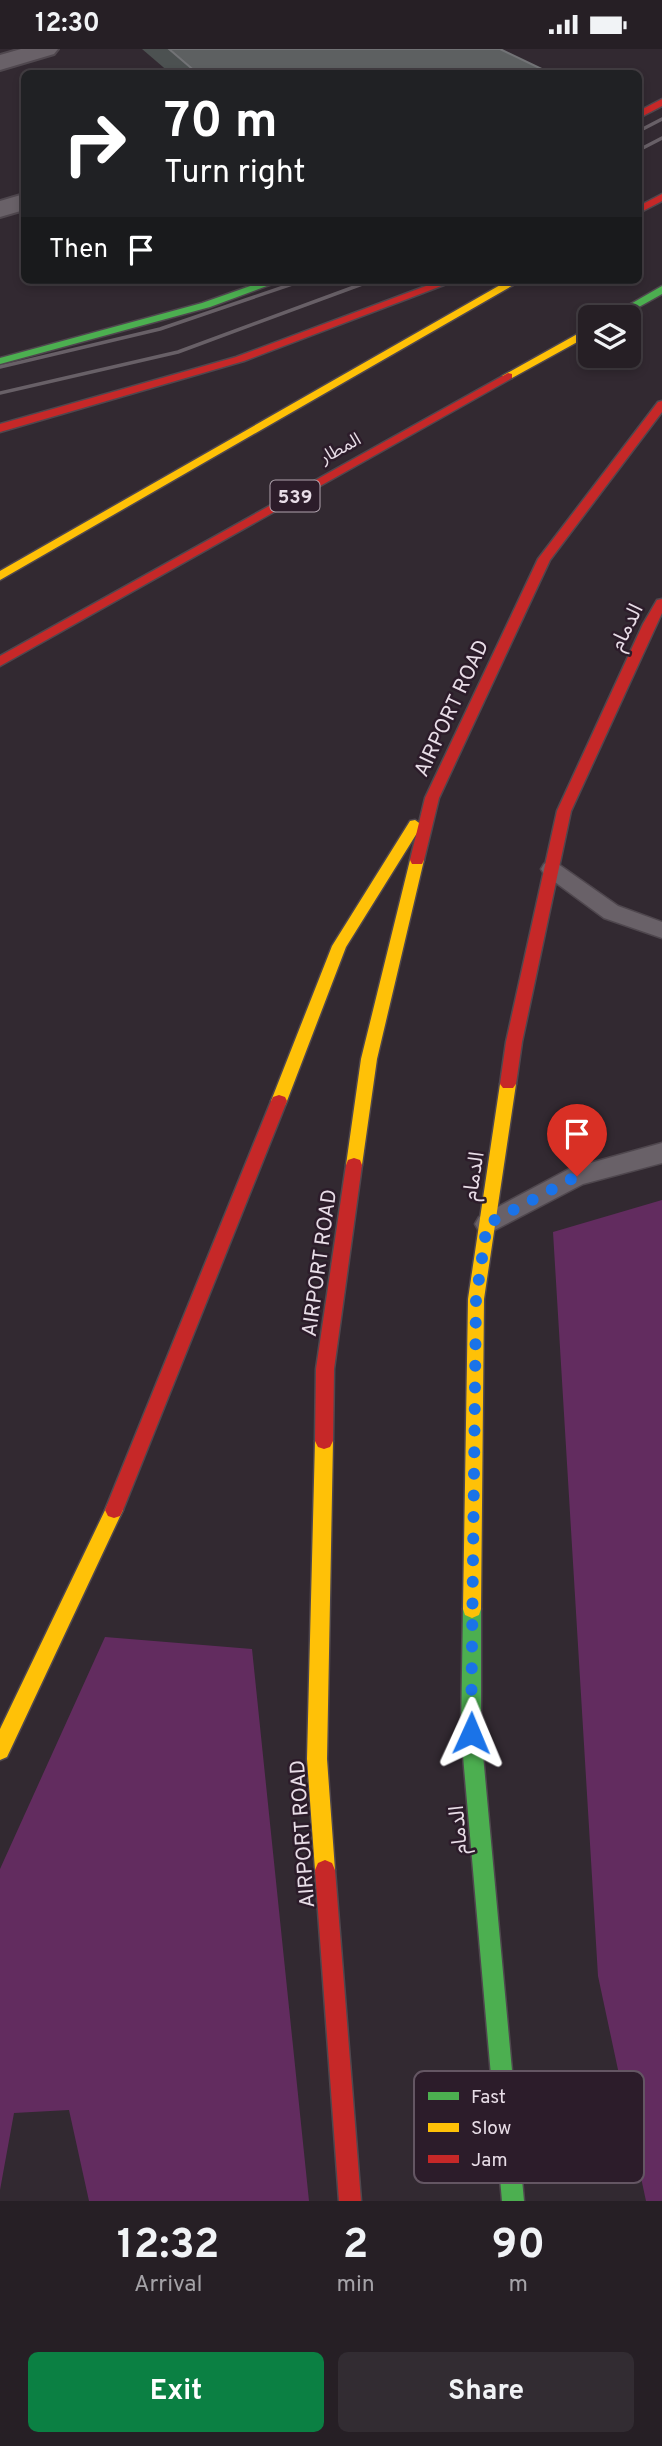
<!DOCTYPE html>
<meta charset="utf-8">
<style>
body{margin:0;font-family:Overpass,"Noto Sans Arabic",sans-serif;background:#322c32;color:#f1f3f6;height:100vh;display:flex;flex-direction:column;font-size:26px;white-space:nowrap}
*{box-sizing:border-box;margin:0}
p{font-size:23px;color:#a4a2a7}
.icon{flex:none;width:38px;height:38px;fill:none;stroke:currentColor;stroke-width:2;stroke-linecap:round;stroke-linejoin:round}
.map{position:relative;height:2152px;overflow:hidden}
.panel{display:flex;flex-direction:column;background:#261f25;flex:1}
.panel>*{flex:none}
.top-card{position:absolute;left:21px;top:21px;width:621px;height:214px;border-radius:10px;box-shadow:0 4px 10px #0003,0 0 0 2px #423d42;background:#202124;color:#fff;overflow:hidden}
.tools{position:absolute;left:578px;top:256px;display:grid;gap:14px}
.tools a{display:grid;place-items:center;width:63px;height:63px;border-radius:10px;background:#261f25;box-shadow:0 4px 10px #0003,0 0 0 2px #423d42;font-size:35px}
.pin{position:absolute;display:grid;place-items:center;width:60px;height:60px;color:#fff;margin:-72px -30px;border-radius:50% 50% 50% 0;rotate:-45deg;box-shadow:0 0 7px #0007}
.pin .icon{rotate:45deg}
.me{position:absolute;width:77px;margin:-38px;rotate:1deg;stroke-linejoin:round;filter:drop-shadow(0 0 5px #0008)}
.turn{display:flex;align-items:center;gap:24px;height:147px;padding:0 28px;font-size:32px}
.turn .icon{width:91px;height:91px;stroke-width:2.5}
.turn b{display:block;font-size:49px;line-height:60px}
.then{display:flex;align-items:center;height:66px;padding:0 28px;background:#0003;gap:14px;font-size:26px}
.eta{display:flex;justify-content:space-evenly;align-items:center;height:119px;text-align:center}
.eta b{font-size:42px;font-weight:700;line-height:49px}
.button{display:flex;gap:14px;margin-top:auto;padding:14px 28px}
.button a{flex:1;height:80px;border-radius:10px;background:#0b8043;color:#fff;font-size:28px;font-weight:700;line-height:80px;text-align:center}
.button a+a{background:#322c32;color:#f1f3f6}
.status{display:flex;justify-content:space-between;align-items:center;height:49px;padding:0 35px;background:#261f25;direction:ltr}
.status svg{height:19px;fill:currentColor}
.map>svg:first-child{display:block}
.green{fill:#622c5f}
.lines{fill:none;stroke-linecap:round;stroke-linejoin:round}
.lane-casing{stroke:#4f474e;stroke-width:3}
.street-casing{stroke:#4f474e;stroke-width:4}
.fast-casing{stroke:#4f474e;stroke-width:3}
.slow-casing{stroke:#4f474e;stroke-width:3}
.jam-casing{stroke:#4f474e;stroke-width:3}
.lane{fill:#696168;fill-rule:evenodd}
.street{fill:#696168;fill-rule:evenodd}
.fast{fill:#4caf50;fill-rule:evenodd}
.slow{fill:#ffc107;fill-rule:evenodd}
.jam{fill:#c62828;fill-rule:evenodd}
.rail{stroke:#686067;stroke-width:3.5}
.wall{fill:#4c5151}
.building{fill:#5d6061;stroke:#727376;stroke-width:2}
.route{stroke:#1a73e8;stroke-width:12;stroke-dasharray:0 21.6}
.labels{text-anchor:middle;stroke-width:5;stroke-linejoin:round;paint-order:stroke}
.far-street-label{font-size:18px;fill:#e8dde7;stroke:#2c1c2a}
.shield{fill:#2c1c2a;stroke:#b0a3ae;stroke-width:2}
.shield-label{font-size:19px;font-weight:bold;fill:#e8dde7}
.street-label{font-size:21px;fill:#e8dde7;stroke:#2c1c2a}
.key{fill:#2c1c2a;stroke:#645663;stroke-width:2}
.key-label{font-size:19px;fill:#e8dde7}
</style>
<div class="status"><b>12:30</b><svg viewBox="0 0 49 12"><path d="M0 12V9h3v3zM5 12V6h3v6zM10 12V3h3v9zM15 12V0h3v12zM26 1h20v11H26zM47 4h2v5h-2z"/></svg></div>
<div class="map">
<svg width="662" height="2152" viewBox="0 0 662 2152">
<rect width="100%" height="100%" fill="#322931"/>
<!-- green -->
<path class="green" d="M 662,1151 L 662,2152 L 646,2152 L 598,1927 L 553,1183 Z
M 105,1588 L 252,1600 L 309,2152 L 89,2152 L 69,2061 L 14,2064 L 0,2141 L 0,1820 Z"/>
<g class="lines">
<!-- lane casing -->
<g class="lane-casing">
<path id="lane" d="M 551,812 L 558,815 L 618,857 L 662,873 L 662,889 L 604,869 L 544,825 L 541,820 L 544,815 Z
M 662,1094 L 662,1114 L 583,1135 L 487,1185 L 479,1182 L 475,1175 L 479,1168 L 569,1120 Z"/>
</g>
<!-- street casing -->
<g class="street-casing">
<path id="street" d="M 21,0 L 58,0 L 54,5 L 0,21 L 0,6 Z
M 24,145 L 24,161 L 0,168 L 0,152 Z"/>
</g>
<!-- fast casing -->
<g class="fast-casing">
<path id="fast" d="M 267,231 L 283,231 L 210,258 L 0,315 L 0,309 L 202,254 Z
M 662,237 L 662,245 L 621,268 L 608,268 Z
M 472,1551 L 479,1554 L 481,1560 L 481,1684 L 524,2152 L 502,2152 L 461,1684 L 463,1560 L 465,1554 Z"/>
</g>
<!-- slow casing -->
<g class="slow-casing">
<path id="slow" d="M 509,231 L 522,231 L 0,531 L 0,522 Z
M 590,278 L 590,286 L 512,329 L 502,327 Z
M 415,771 L 422,776 L 346,898 L 287,1052 L 285,1056 L 273,1056 L 271,1052 L 332,897 L 410,772 Z
M 417,806 L 424,811 L 377,1010 L 362,1116 L 360,1121 L 348,1121 L 346,1116 L 361,1010 L 410,811 Z
M 508,1029 L 513,1031 L 516,1035 L 484,1250 L 481,1560 L 479,1566 L 472,1569 L 465,1566 L 463,1560 L 468,1250 L 500,1035 L 503,1031 Z
M 324,1384 L 330,1386 L 333,1392 L 327,1710 L 335,1821 L 332,1828 L 325,1831 L 318,1828 L 315,1821 L 307,1710 L 315,1392 L 318,1386 Z
M 114,1453 L 120,1455 L 123,1461 L 7,1708 L 0,1711 L 0,1680 L 108,1455 Z"/>
</g>
<!-- jam casing -->
<g class="jam-casing">
<path id="jam" d="M 662,50 L 662,57 L 639,69 L 639,62 Z
M 662,145 L 662,152 L 639,164 L 639,157 Z
M 442,231 L 457,231 L 244,312 L 0,383 L 0,375 L 236,308 Z
M 508,324 L 512,325 L 512,329 L 0,617 L 0,607 Z
M 662,352 L 662,363 L 550,511 L 439,749 L 424,811 L 422,815 L 412,815 L 410,811 L 425,749 L 538,510 L 658,353 Z
M 662,550 L 662,564 L 571,762 L 522,993 L 516,1035 L 513,1039 L 503,1039 L 500,1035 L 506,993 L 557,762 L 643,575 L 657,551 Z
M 279,1046 L 285,1048 L 287,1052 L 123,1461 L 120,1467 L 114,1469 L 108,1467 L 105,1461 L 271,1052 L 273,1048 Z
M 354,1109 L 360,1111 L 362,1116 L 334,1320 L 333,1392 L 330,1398 L 324,1400 L 318,1398 L 315,1392 L 316,1320 L 346,1116 L 348,1111 Z
M 325,1811 L 332,1814 L 335,1821 L 361,2152 L 339,2152 L 315,1821 L 318,1814 Z"/>
</g>
<!-- lane -->
<use href="#lane" class="lane"/>
<!-- street -->
<use href="#street" class="street"/>
<!-- fast -->
<use href="#fast" class="fast"/>
<!-- slow -->
<use href="#slow" class="slow"/>
<!-- jam -->
<use href="#jam" class="jam"/>
<!-- rail -->
<path class="rail" d="M 639,82 L 662,70
M 639,101 L 662,89
M 0,318 L 160,280 L 304,231
M 0,344 L 178,303 L 373,231"/>
</g>
<!-- wall -->
<path class="wall" d="M 142,0 L 500,0 L 550,24 L 170,24 Z"/>
<!-- building -->
<path class="building" d="M 169,0 L 500,0 L 550,24 L 197,24 Z"/>
<g class="lines">
<!-- route -->
<path class="route" d="M 471,1684 L 476,1250 L 487,1175 L 577,1127"/>
</g>
<g class="labels">
<!-- far-street labels -->
<g class="far-street-label">
<text transform="translate(340 399) rotate(-29)" y="6">المطار</text>
</g>
<!-- shield labels -->
<rect class="shield" x="270.5" y="431.5" width="49" height="31" rx="5"/>
<g class="shield-label">
<text x="295" y="454">539</text>
</g>
<!-- street labels -->
<g class="street-label">
<text transform="translate(626 578) rotate(-63)" y="7">الدمام</text>
<text transform="translate(451 659) rotate(-65)" y="7">AIRPORT ROAD</text>
<text transform="translate(473 1127) rotate(-81)" y="7">الدمام</text>
<text transform="translate(319 1214) rotate(-82)" y="7">AIRPORT ROAD</text>
<text transform="translate(458 1781) rotate(-95)" y="7">الدمام</text>
<text transform="translate(302 1785) rotate(-94)" y="7">AIRPORT ROAD</text>
</g>
</g>
<!-- legend -->
<rect x="414" y="2022" width="230" height="112" rx="10" class="key"/>
<rect x="428" y="2043" width="31" height="8" fill="#4caf50"/>
<rect x="428" y="2074" width="31" height="9" fill="#ffc107"/>
<rect x="428" y="2106" width="31" height="8" fill="#c62828"/>
<g class="key-label">
<text x="471" y="2054">Fast</text>
<text x="471" y="2085">Slow</text>
<text x="471" y="2117">Jam</text>
</g>
</svg>
<div class="tools">
<a><svg class="icon" aria-label="layers" viewBox="0 0 24 24"><path d="M12 4l9 5-9 5-9-5zM3 14l9 5 9-5"/></svg></a>
</div>
<div class="pin" style="left:577px;top:1127px;background:#d93025"><svg class="icon" aria-label="arrive" viewBox="0 0 24 24"><path d="M6 21V4h12l-3 4 3 4H6"/></svg></div>
<svg class="me" style="left:471px;top:1684px" viewBox="-20 -20 40 40"><path d="M0-17L14 15 0 8-14 15z" fill="#1a73e8" stroke="#fff" stroke-width="4"/></svg>
<div class="top-card">
<div class="turn"><svg class="icon" aria-label="right" viewBox="0 0 24 24"><path d="M7 20v-9h11M14 6l5 5-5 5"/></svg><div><b>70 m</b>Turn right</div></div>
<div class="then">Then<svg class="icon" aria-label="arrive" viewBox="0 0 24 24"><path d="M6 21V4h12l-3 4 3 4H6"/></svg></div>
</div>
</div>
<section class="panel">
<div class="eta">
<div><b>12:32</b><p>Arrival</p></div>
<div><b>2</b><p>min</p></div>
<div><b>90</b><p>m</p></div>
</div>
<div class="button"><a>Exit</a><a>Share</a></div>
</section>
